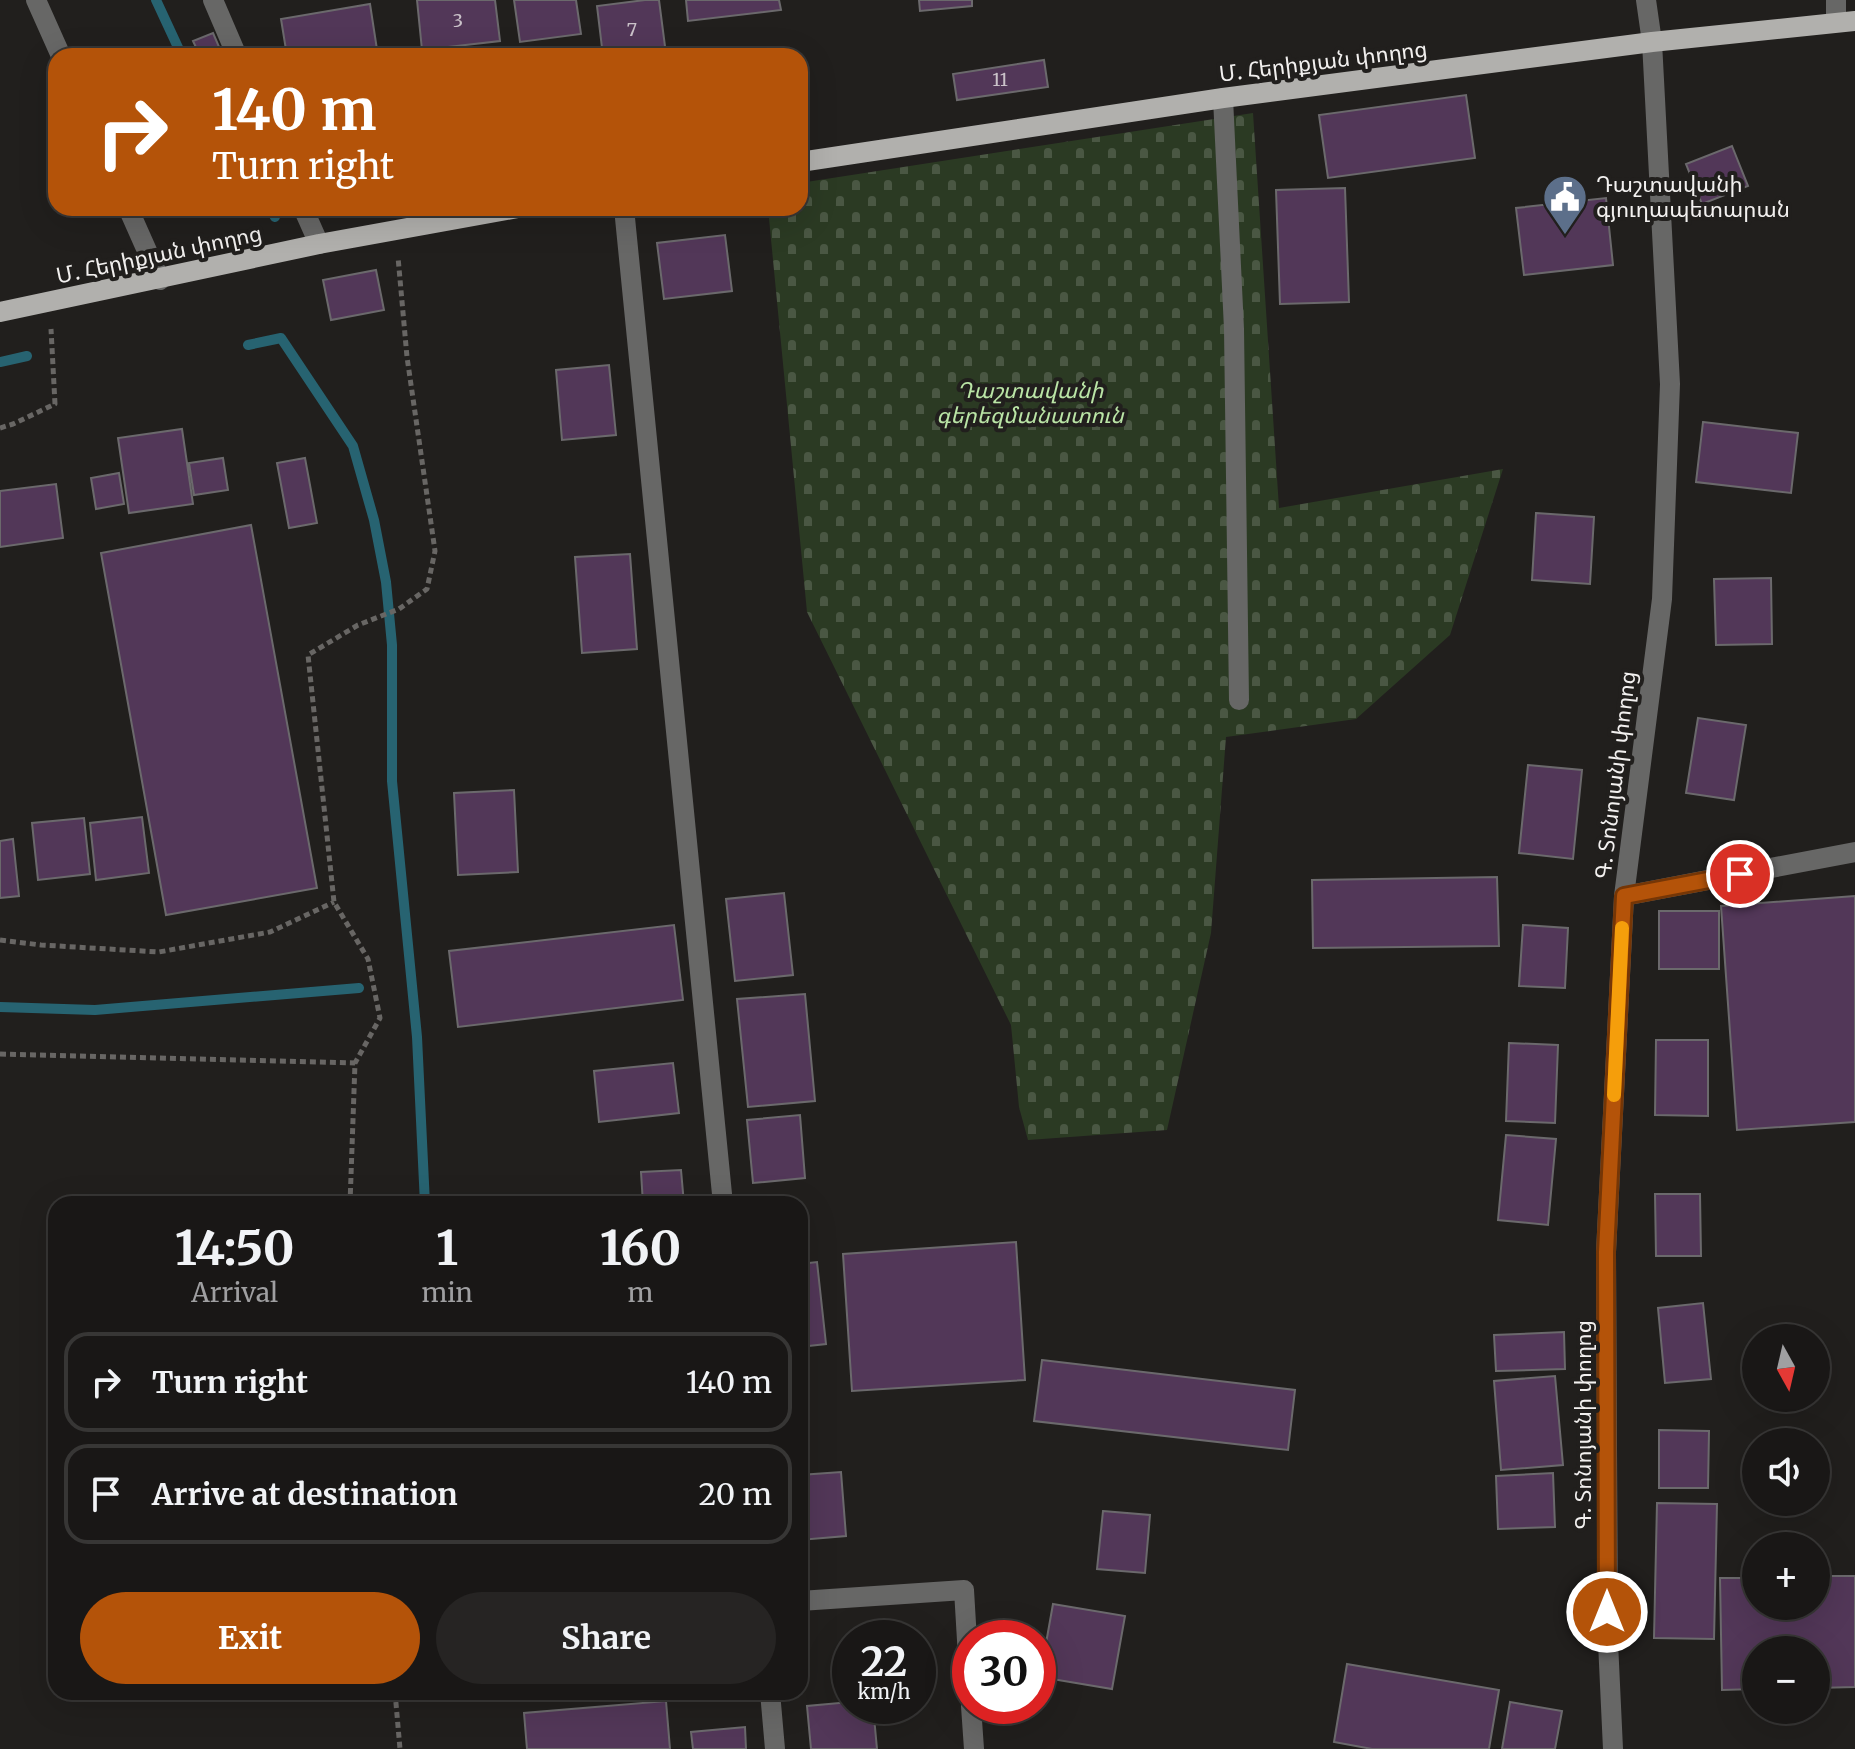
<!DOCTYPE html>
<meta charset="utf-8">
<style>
body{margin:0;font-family:Merriweather,"Noto Sans Armenian",serif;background:#262423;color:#f1f3f6;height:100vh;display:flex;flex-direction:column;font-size:30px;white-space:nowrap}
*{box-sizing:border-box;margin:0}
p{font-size:26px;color:#9f9fa1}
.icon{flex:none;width:44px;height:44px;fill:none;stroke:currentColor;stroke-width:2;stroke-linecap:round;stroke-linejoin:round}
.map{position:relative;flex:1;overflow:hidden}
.details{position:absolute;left:48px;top:1196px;width:760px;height:504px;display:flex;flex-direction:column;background:#191716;border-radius:24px;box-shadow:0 8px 32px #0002,0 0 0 2px #373635}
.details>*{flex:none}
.banner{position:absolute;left:48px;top:48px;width:760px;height:168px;border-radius:24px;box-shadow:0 8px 32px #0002,0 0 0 2px #373635;background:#b45309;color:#fff;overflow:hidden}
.needle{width:52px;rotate:172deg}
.fabs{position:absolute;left:1742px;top:1324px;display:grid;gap:16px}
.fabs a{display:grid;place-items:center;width:88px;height:88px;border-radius:50%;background:#191716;box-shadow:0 8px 32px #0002,0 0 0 2px #373635;font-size:40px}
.speed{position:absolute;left:832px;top:1620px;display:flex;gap:16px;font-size:40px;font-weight:700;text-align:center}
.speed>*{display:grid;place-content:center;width:104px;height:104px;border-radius:50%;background:#191716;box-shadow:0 8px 32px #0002,0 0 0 2px #373635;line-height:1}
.speed small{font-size:20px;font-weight:400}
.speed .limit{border:12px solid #d22;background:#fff;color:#111}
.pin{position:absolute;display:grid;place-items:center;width:68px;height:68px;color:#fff;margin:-34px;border:4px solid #fff;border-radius:50%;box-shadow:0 2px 8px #0007}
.me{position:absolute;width:88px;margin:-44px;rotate:0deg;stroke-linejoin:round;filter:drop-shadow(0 0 6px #0008)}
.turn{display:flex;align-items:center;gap:28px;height:168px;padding:0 32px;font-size:36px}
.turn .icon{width:104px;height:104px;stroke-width:2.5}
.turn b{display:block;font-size:56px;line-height:68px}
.eta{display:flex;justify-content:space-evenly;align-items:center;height:136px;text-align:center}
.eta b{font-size:48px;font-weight:700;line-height:56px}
.cta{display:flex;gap:16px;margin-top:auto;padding:16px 32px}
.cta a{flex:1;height:92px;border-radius:48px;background:#b45309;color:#fff;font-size:32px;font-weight:700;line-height:92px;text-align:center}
.cta a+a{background:#262423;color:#f1f3f6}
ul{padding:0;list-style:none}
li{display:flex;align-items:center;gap:24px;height:100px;margin:0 16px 12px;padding:0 16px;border:4px solid #373635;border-radius:24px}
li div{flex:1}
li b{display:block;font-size:30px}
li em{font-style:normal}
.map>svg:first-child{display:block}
.cemetery{fill:url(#cemetery-stones)}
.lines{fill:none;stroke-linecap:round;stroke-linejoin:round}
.stream{stroke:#276371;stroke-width:10}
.building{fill:#523758;stroke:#6b696c;stroke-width:2}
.path{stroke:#686664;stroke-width:5;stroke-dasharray:6 4;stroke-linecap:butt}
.minor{stroke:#676766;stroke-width:20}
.major{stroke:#b1b0ad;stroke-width:20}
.route-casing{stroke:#753606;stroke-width:20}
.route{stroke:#b45309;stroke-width:14}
.slow{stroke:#f59e0b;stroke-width:14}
.labels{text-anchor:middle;stroke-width:8;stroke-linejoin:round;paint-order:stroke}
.number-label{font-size:18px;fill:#cac2c9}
.street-label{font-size:22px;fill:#f2f0ef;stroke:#211f1d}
.poi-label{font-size:22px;fill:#f2f0ef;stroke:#211f1d;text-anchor:start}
.park-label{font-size:22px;font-style:italic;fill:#bae5a6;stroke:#211f1d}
</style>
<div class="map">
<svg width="1855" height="1749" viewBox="0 0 1855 1749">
<defs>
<pattern id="cemetery-stones" width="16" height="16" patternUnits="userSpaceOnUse" patternTransform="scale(2)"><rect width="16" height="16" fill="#2b3a23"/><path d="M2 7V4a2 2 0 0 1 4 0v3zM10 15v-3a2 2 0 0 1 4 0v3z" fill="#4a5743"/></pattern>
</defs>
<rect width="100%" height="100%" fill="#211f1d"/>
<!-- cemetery -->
<path class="cemetery" d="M 1253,113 L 1279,508 L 1503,469 L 1450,635 L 1356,719 L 1226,737 L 1211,933 L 1167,1130 L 1028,1140 L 1019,1107 L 1011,1025 L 807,612 L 768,208 L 800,208 L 800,183 Z"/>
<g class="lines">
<!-- stream -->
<path class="stream" d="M 156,0 L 182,56
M 270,208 L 275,217
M 248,345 L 281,338 L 353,446 L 374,520 L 386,582 L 392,645 L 392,781 L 417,1037 L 425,1204
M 0,362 L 27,356
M 0,1007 L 95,1010 L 359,988"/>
</g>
<!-- building -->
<path class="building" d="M 417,0 L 495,0 L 500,41 L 422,50 Z
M 514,0 L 576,0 L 581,34 L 520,42 Z
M 645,0 L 659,0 L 666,54 L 603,56 L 597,6 Z
M 686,0 L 779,0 L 781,10 L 688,21 Z
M 919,0 L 972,0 L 972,6 L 920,11 Z
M 370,4 L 378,56 L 287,56 L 281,19 Z
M 213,33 L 223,56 L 200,56 L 193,41 Z
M 1044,60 L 1048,87 L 957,100 L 953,74 Z
M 1466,95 L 1475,158 L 1328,178 L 1319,115 Z
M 1732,146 L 1748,186 L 1702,204 L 1686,164 Z
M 1345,188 L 1349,302 L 1280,304 L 1276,190 Z
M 1606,198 L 1613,265 L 1524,275 L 1516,208 Z
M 725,235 L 732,291 L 664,299 L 657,243 Z
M 376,270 L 384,310 L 331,320 L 323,280 Z
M 609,365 L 616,435 L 562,440 L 556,370 Z
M 1703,422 L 1798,433 L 1791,493 L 1696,482 Z
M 182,429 L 193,504 L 129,513 L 118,438 Z
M 223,458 L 228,490 L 194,495 L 189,463 Z
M 305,458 L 317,523 L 289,528 L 277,463 Z
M 119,473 L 124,504 L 96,509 L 91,478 Z
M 56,484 L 63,538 L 0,547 L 0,491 Z
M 1536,513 L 1594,517 L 1590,584 L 1532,580 Z
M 251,525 L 317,888 L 166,915 L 101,553 Z
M 630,554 L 637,649 L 582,653 L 575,557 Z
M 1771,578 L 1772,644 L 1716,645 L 1714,579 Z
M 1698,718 L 1746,725 L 1734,800 L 1686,793 Z
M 1528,765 L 1582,770 L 1573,859 L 1519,853 Z
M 514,790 L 518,872 L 458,875 L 454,793 Z
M 142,817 L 149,873 L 96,880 L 90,823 Z
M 84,818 L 90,874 L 38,880 L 32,823 Z
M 13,839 L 19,896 L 0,898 L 0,841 Z
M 1497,877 L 1499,946 L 1313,948 L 1312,880 Z
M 784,893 L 793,975 L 735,981 L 726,899 Z
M 1855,896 L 1855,1122 L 1737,1130 L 1721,906 Z
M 1659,911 L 1719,911 L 1719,969 L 1659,969 Z
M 674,925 L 683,1000 L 458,1027 L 449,951 Z
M 1523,925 L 1568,928 L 1565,988 L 1519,986 Z
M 805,994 L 815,1101 L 748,1107 L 737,999 Z
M 1656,1040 L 1708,1040 L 1708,1116 L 1655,1115 Z
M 1509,1043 L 1558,1045 L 1555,1123 L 1506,1121 Z
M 673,1063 L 679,1113 L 599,1122 L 594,1071 Z
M 800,1115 L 805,1178 L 753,1183 L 747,1120 Z
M 1506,1135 L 1556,1139 L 1548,1225 L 1498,1220 Z
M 681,1170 L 684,1204 L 643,1204 L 641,1172 Z
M 1655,1194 L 1700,1194 L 1701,1256 L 1656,1256 Z
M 1016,1242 L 1025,1380 L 852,1391 L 843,1254 Z
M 817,1262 L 826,1344 L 800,1347 L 800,1264 Z
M 1703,1303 L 1711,1379 L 1665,1383 L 1658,1308 Z
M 1564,1332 L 1565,1369 L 1496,1371 L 1494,1335 Z
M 1042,1360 L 1295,1390 L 1288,1450 L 1034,1421 Z
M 1555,1376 L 1563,1465 L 1501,1470 L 1494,1381 Z
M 1659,1430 L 1709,1431 L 1708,1488 L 1659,1488 Z
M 841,1472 L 846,1536 L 800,1540 L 800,1475 Z
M 1553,1473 L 1555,1527 L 1498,1529 L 1496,1476 Z
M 1657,1503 L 1717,1504 L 1714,1639 L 1654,1638 Z
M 1103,1511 L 1150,1515 L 1145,1573 L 1097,1569 Z
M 1816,1576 L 1855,1576 L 1855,1687 L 1816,1688 L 1816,1650 L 1756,1650 L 1756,1689 L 1722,1690 L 1720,1578 L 1756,1578 L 1756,1606 L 1816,1606 Z
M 1053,1604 L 1125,1616 L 1112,1689 L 1040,1677 Z
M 1347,1664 L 1499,1690 L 1489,1749 L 1372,1749 L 1334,1742 Z
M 666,1701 L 670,1749 L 527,1749 L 524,1713 Z
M 850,1702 L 850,1706 L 873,1706 L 877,1749 L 811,1749 L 807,1706 Z
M 1510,1702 L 1562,1711 L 1555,1749 L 1502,1749 Z
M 745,1727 L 746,1749 L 693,1749 L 691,1732 Z"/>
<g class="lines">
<!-- path -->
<path class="path" d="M 0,428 L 13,424 L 55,404 L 51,329
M 0,940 L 41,945 L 159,952 L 270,932 L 334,902
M 0,1054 L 355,1063
M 350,1204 L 355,1063 L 380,1018 L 368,959 L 334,902 L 308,655 L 358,625 L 399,609 L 427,589 L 435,551 L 407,357 L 398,257
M 395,1692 L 400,1749"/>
<!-- minor -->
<path class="minor" d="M 36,0 L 61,56
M 213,0 L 237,56
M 1836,0 L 1836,22
M 1223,98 L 1234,329 L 1239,700
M 128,208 L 160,280
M 303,208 L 319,244
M 624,208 L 723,1204
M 1624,896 L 1855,852
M 800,1601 L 964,1590 L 970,1691
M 770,1692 L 775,1749
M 971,1706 L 974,1749
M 1613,1749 L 1608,1642 L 1606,1252 L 1624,896 L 1662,599 L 1670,384 L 1652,42 L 1646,0"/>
<!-- major -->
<path class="major" d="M 800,162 L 1223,98 L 1652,42 L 1855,21
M 0,312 L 319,244 L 518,208"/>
</g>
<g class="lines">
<!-- route casing -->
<g class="route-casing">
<path id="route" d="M 1607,1612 L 1606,1252 L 1624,896 L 1740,874"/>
</g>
<!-- route -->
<use href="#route" class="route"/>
<!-- slow -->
<path class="slow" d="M 1614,1095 L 1622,928"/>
</g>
<!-- icons -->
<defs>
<g id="civic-pin" transform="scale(2.3)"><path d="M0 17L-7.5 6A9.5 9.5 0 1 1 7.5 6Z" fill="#5c6f8a" stroke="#211f1d"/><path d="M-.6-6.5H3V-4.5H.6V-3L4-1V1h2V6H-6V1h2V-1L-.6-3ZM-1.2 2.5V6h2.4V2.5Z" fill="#fff"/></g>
</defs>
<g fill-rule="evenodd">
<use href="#civic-pin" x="1565" y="197"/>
</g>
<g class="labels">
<!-- number labels -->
<g class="number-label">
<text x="458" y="27">3</text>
<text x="632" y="36">7</text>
<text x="1000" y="86">11</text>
</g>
<!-- street labels -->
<g class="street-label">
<text transform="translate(1323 61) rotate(-7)" y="8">Մ. Հերիքյան փողոց</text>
<text transform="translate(159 254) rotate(-12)" y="8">Մ. Հերիքյան փողոց</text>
<text transform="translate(1615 775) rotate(-83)" y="8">Գ. Տոնոյանի փողոց</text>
<text transform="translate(1583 1425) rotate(-90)" y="8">Գ. Տոնոյանի փողոց</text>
</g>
<!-- poi labels -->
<g class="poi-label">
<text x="1596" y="192">Դաշտավանի<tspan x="1596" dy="25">գյուղապետարան</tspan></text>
</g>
<!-- park labels -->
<g class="park-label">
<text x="1030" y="398">Դաշտավանի<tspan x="1030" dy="25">գերեզմանատուն</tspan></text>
</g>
</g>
</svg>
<div class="fabs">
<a><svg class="needle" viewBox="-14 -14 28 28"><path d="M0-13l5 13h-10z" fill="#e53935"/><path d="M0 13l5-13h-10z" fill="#9f9fa1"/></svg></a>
<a><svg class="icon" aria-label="sound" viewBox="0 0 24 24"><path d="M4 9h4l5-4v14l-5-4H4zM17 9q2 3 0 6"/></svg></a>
<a>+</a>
<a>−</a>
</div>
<div class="speed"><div>22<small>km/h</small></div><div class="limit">30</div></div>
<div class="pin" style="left:1740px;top:874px;background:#d93025"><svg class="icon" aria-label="arrive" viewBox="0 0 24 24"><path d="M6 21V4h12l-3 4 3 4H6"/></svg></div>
<svg class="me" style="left:1607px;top:1612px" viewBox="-20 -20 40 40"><circle r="17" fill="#b45309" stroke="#fff" stroke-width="3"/><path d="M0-11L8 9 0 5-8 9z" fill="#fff"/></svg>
<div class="banner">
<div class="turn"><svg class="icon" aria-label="right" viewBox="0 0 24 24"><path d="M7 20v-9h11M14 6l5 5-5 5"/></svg><div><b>140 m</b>Turn right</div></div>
</div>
<section class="details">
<div class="eta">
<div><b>14:50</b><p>Arrival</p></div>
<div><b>1</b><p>min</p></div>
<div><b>160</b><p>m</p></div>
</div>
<ul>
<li><svg class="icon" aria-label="right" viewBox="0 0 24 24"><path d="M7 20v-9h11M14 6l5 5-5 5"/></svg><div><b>Turn right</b></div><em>140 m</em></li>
<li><svg class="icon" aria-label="arrive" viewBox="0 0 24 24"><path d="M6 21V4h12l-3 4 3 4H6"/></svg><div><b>Arrive at destination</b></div><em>20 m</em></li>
</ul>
<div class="cta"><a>Exit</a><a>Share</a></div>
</section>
</div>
